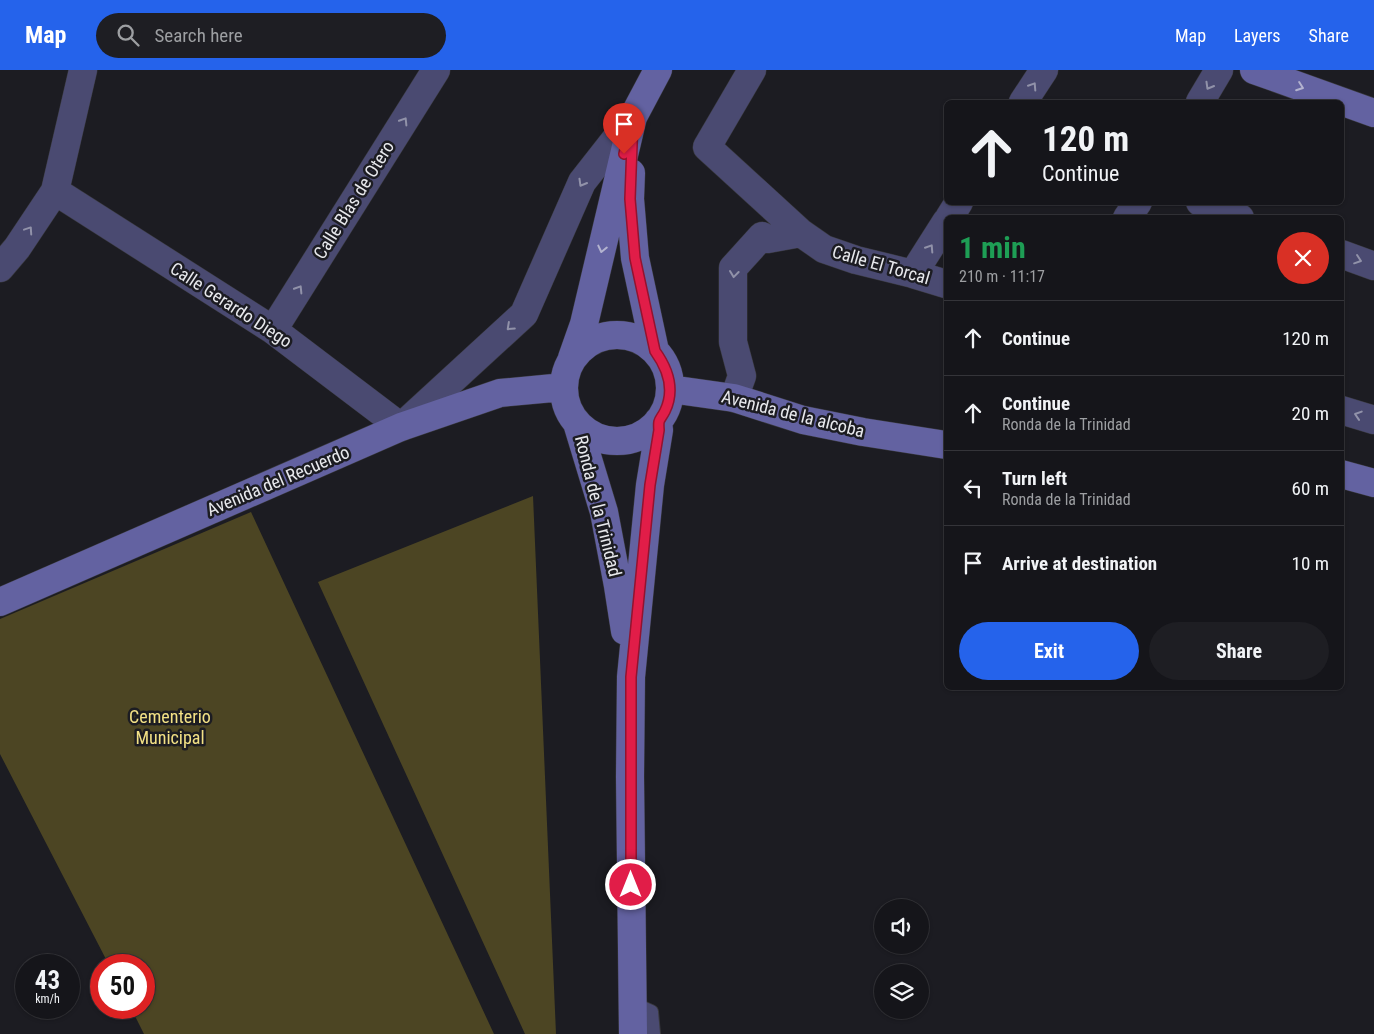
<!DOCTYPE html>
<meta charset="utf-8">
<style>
body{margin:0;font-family:"Roboto Condensed",sans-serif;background:#1e1e23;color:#f1f3f6;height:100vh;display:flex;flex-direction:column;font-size:19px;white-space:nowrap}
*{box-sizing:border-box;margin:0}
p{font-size:16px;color:#9d9fa2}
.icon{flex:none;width:28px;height:28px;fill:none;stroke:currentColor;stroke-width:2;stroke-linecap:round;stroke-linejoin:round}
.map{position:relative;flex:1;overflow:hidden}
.details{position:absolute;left:944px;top:145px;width:400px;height:475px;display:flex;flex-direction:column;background:#15151a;border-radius:8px;box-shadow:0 1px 4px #0004,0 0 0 1px #343439}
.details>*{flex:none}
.top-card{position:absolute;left:944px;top:30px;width:400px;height:105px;border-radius:8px;box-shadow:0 1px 4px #0004,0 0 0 1px #343439;background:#15151a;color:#f1f3f6;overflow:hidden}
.tools{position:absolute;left:874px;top:829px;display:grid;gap:10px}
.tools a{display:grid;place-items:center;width:55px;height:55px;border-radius:50%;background:#15151a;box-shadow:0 1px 4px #0004,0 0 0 1px #343439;font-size:25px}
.speed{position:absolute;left:15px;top:884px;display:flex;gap:10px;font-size:25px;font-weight:700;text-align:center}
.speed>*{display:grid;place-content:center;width:65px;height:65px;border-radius:50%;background:#15151a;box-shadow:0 1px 4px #0004,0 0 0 1px #343439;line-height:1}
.speed small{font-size:12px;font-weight:400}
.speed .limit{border:8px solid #d22;background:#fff;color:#111}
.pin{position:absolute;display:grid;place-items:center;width:42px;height:42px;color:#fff;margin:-51px -21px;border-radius:50% 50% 50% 0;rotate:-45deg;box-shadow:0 0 5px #0007}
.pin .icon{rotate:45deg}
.me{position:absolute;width:55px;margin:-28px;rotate:0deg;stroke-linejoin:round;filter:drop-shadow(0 0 4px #0008)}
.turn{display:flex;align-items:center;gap:18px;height:105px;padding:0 15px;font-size:22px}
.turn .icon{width:65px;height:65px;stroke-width:2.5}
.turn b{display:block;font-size:35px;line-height:42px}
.round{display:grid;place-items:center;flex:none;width:52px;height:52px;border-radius:26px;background:#1e1e23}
.overview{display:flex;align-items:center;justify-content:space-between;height:85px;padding:0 15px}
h1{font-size:30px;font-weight:700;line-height:38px;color:#1e9e55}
.button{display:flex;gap:10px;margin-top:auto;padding:10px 15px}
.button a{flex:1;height:58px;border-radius:30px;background:#2563eb;color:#fff;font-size:20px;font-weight:700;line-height:58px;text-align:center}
.button a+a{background:#1e1e23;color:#f1f3f6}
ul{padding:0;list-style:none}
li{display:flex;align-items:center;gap:15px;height:75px;padding:0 15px;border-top:1px solid #343439}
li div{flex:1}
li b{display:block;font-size:19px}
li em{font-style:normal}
header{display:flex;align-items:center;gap:30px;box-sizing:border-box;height:70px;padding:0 25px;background:#2563eb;color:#fff}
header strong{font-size:24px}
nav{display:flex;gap:28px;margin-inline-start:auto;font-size:18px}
.search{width:350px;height:45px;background:#1e1e23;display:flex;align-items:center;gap:12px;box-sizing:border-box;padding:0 18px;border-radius:28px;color:#9d9fa2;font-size:19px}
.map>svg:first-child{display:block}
.green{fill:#4c4523}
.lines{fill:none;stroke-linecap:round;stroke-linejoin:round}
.lane-casing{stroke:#39393e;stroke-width:16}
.street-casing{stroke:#39393e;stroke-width:29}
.secondary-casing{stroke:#39393e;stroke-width:29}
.lane{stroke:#4a4a71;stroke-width:14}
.street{stroke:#4a4a71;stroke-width:28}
.secondary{stroke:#6362a1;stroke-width:28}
.oneway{stroke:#9192a9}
.oneway2{stroke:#b3b3cf}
.route-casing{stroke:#92132f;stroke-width:12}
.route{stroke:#e11d48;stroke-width:9}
.labels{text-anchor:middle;stroke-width:5;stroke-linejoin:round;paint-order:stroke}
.street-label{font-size:18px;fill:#e8e9ed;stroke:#1c1c22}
.park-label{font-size:18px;fill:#f3e185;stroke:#1c1c22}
</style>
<header>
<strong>Map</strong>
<div class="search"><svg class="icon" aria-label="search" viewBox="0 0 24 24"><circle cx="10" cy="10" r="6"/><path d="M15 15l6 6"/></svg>Search here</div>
<nav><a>Map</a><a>Layers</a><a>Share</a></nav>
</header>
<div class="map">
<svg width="1374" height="964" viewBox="0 0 1374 964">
<rect width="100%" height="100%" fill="#1c1c22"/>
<!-- green -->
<path class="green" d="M 533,426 L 556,964 L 525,964 L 318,512 Z
M 251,442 L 494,964 L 144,964 L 131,938 L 144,938 L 144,895 L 109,895 L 0,684 L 0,549 Z"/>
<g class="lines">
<!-- lane casing -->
<g class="lane-casing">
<path id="lane" d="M 633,934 L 651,942 L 653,964"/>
</g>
<!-- street casing -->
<g class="street-casing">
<path id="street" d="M 752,0 L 707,77 L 801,163
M 1023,32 L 1044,0
M 1200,32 L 1219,0
M 55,121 L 273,260 L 401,357 L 524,244 L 582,112 L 633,47
M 1200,132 L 1240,148
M 949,148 L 959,132
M 1127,148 L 1138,132
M 1341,184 L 1374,196
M 0,198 L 17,178 L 55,121 L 83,0
M 913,204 L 946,152
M 273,260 L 436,0
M 734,328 L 742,306 L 733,272 L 733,198 L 762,166 L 768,169 L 801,163 L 824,179 L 856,190 L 913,204 L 946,214
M 1341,340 L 1374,350"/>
</g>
<!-- secondary casing -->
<g class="secondary-casing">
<path id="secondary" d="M 1254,0 L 1374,43
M 631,103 L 630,129 L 635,188 L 655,281
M564 318a53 53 0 1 1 106 0a53 53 0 1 1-106 0Z
M 572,288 L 584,254 L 633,47 L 658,0
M 670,319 L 734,328 L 803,350 L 863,362 L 946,375
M 577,353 L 604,442 L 618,516 L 625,561
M 1341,404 L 1374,413
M 0,532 L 401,357 L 500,323 L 564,317
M 633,964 L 630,707 L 631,607 L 650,415 L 659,360 L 658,351"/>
</g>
<!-- lane -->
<use href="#lane" class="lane"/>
<!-- street -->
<use href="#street" class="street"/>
<!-- secondary -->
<use href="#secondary" class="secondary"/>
</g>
<!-- one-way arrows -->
<defs><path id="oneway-chevron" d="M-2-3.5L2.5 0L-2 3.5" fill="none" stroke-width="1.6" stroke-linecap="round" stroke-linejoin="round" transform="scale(1.25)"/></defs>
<g class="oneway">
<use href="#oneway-chevron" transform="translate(1033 16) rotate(-57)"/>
<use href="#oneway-chevron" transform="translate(1209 16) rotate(120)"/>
<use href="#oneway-chevron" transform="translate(404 51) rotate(-58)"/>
<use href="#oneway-chevron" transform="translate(582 113) rotate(120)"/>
<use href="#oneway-chevron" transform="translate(29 160) rotate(-56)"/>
<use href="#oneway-chevron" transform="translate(930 178) rotate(-57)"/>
<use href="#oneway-chevron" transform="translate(1358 190) rotate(19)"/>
<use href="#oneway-chevron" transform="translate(734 204) rotate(97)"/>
<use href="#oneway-chevron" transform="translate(299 219) rotate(-58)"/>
<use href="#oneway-chevron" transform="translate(510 257) rotate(137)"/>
<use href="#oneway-chevron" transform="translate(1358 345) rotate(-162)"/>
</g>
<g class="oneway2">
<use href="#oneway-chevron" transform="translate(1300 17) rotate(20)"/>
<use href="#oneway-chevron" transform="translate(602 179) rotate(103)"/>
</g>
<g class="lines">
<!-- route casing -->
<g class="route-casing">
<path id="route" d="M 624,84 L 633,47 L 630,129 L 635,188 L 655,281 C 668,299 675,320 665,341 C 660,351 658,348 659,360 L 650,415 L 631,607 L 631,815"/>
</g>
<!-- route -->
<use href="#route" class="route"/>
</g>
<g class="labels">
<!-- street labels -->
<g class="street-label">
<text transform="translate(354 130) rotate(-58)" y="6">Calle Blas de Otero</text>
<text transform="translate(881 195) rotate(16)" y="6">Calle El Torcal</text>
<text transform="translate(231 235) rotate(33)" y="6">Calle Gerardo Diego</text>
<text transform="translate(793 344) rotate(14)" y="6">Avenida de la alcoba</text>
<text transform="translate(278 411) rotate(-23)" y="6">Avenida del Recuerdo</text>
<text transform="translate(598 436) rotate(76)" y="6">Ronda de la Trinidad</text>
</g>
<!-- park labels -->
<g class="park-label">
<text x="170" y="653">Cementerio<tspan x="170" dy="21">Municipal</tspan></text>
</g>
</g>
</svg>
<div class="tools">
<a><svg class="icon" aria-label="sound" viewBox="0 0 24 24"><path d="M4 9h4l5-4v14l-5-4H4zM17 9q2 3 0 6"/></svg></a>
<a><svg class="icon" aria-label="layers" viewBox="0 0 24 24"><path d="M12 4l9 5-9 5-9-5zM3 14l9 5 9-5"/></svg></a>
</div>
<div class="speed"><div>43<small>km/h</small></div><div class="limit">50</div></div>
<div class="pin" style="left:624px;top:84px;background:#d93025"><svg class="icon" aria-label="arrive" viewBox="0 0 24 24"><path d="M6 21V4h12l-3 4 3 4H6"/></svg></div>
<svg class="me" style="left:631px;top:815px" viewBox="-20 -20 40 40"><circle r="17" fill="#e11d48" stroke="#fff" stroke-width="3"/><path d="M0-11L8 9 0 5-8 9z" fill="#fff"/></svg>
<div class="top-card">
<div class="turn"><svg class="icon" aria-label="ahead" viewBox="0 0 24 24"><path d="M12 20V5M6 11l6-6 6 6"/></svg><div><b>120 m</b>Continue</div></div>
</div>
<section class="details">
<div class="overview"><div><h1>1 min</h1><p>210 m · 11:17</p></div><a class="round" style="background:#d93025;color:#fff"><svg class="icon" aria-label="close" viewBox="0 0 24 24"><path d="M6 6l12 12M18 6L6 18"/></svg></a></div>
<ul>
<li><svg class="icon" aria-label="ahead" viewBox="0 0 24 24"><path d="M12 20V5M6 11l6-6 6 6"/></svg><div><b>Continue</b></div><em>120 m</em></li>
<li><svg class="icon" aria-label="ahead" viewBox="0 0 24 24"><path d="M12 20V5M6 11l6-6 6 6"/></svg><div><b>Continue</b><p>Ronda de la Trinidad</p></div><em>20 m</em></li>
<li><svg class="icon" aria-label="left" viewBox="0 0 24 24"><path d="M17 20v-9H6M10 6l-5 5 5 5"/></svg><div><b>Turn left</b><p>Ronda de la Trinidad</p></div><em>60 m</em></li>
<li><svg class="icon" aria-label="arrive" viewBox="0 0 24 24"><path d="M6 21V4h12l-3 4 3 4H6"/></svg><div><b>Arrive at destination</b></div><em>10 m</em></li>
</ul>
<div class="button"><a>Exit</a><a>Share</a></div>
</section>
</div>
